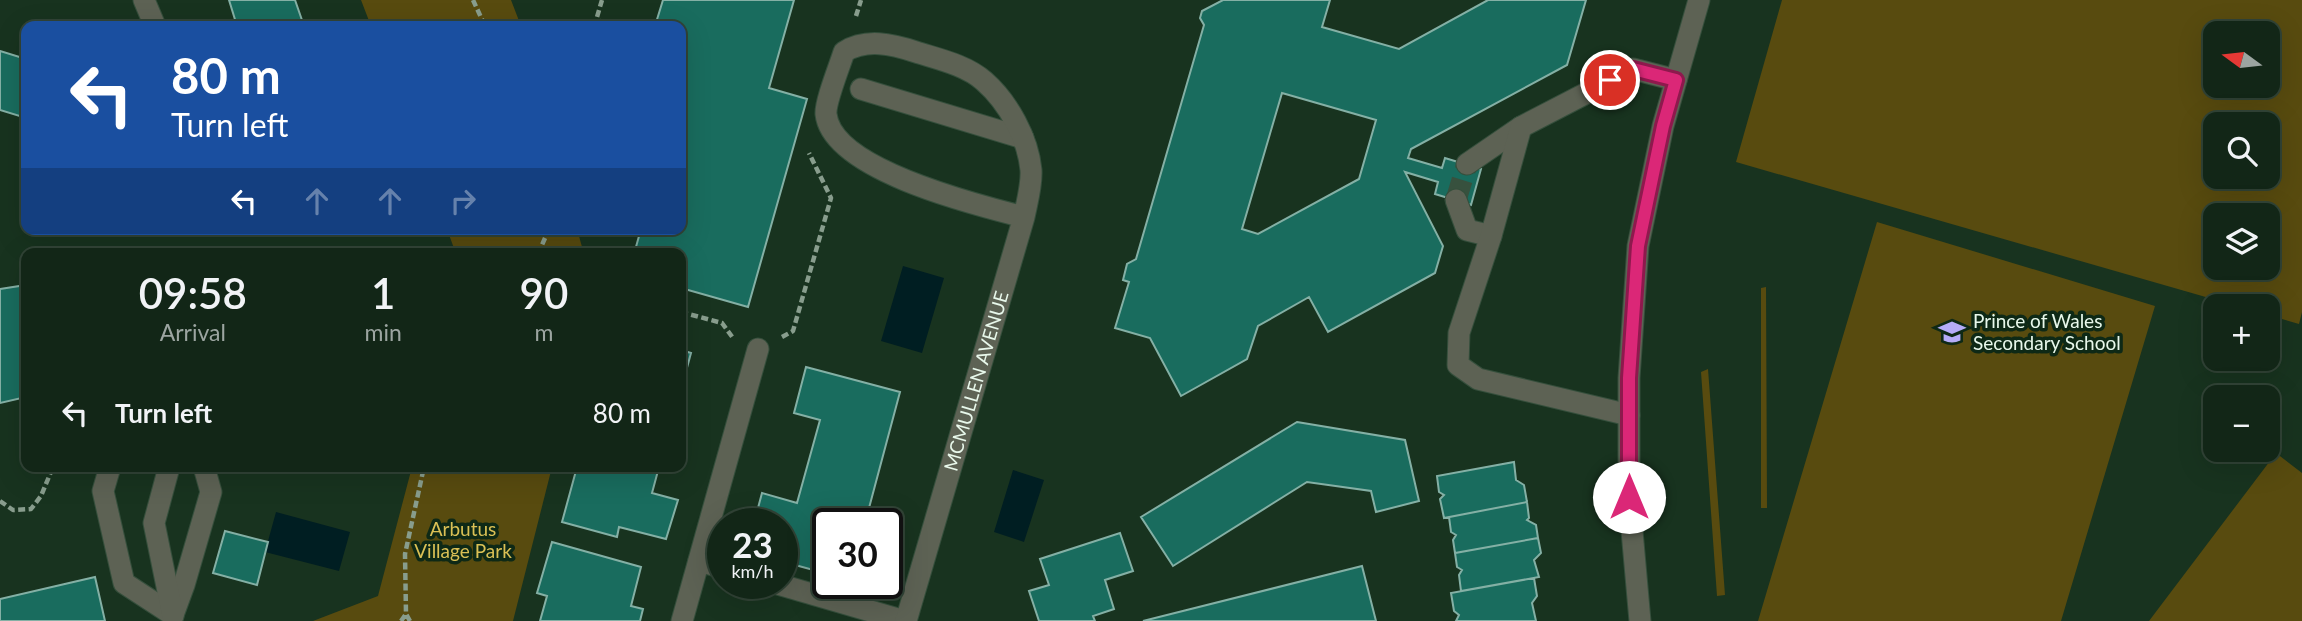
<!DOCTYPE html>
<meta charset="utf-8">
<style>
body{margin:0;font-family:Lato,sans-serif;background:#1b2e20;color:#f1f3f6;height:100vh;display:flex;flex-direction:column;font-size:26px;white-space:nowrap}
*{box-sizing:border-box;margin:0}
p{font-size:23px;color:#9ca5a1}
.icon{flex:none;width:38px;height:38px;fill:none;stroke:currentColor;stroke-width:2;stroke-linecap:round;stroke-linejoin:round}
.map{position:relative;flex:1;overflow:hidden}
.sheet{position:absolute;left:21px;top:248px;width:665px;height:224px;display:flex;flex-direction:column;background:#122617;border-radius:14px;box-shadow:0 7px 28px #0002,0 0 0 2px #314336}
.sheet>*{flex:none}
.banner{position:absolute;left:21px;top:21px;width:665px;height:214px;border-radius:14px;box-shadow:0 7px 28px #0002,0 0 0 2px #314336;background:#1a4fa0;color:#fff;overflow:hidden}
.needle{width:46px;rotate:285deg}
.buttons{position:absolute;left:2203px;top:21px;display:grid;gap:14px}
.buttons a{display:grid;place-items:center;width:77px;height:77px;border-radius:14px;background:#122617;box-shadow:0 7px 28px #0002,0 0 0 2px #314336;font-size:35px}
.speed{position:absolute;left:707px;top:508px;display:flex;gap:14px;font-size:35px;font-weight:700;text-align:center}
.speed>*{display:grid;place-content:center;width:91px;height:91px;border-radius:50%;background:#122617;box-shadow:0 7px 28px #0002,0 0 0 2px #314336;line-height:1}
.speed small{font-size:18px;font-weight:400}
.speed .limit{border:4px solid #111;border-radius:10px;background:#fff;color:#111}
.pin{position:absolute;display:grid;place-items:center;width:60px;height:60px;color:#fff;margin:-30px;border:4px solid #fff;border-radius:50%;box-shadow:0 2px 7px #0007}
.me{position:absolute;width:77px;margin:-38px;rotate:0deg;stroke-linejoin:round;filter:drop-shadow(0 0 5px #0008)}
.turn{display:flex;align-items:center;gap:24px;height:147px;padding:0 35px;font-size:32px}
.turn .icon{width:91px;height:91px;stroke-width:2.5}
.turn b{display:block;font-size:49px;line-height:60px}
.lanes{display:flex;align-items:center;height:66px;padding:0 35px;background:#0003;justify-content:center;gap:35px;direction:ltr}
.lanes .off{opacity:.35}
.eta{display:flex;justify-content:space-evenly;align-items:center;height:119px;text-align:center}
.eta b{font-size:42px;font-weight:600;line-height:49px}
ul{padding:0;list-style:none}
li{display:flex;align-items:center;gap:21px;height:91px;padding:0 35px}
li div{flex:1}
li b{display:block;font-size:26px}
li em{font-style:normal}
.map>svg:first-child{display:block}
.green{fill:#584b0f;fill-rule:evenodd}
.water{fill:#001e22}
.building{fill:#196c5e;stroke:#84b0a5;stroke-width:2;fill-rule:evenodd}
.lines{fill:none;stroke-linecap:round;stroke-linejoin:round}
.minor-tunnel{stroke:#37513e;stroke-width:21;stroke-dasharray:21 10;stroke-linecap:butt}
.minor-casing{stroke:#354f3c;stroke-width:23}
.path{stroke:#889d8d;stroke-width:4.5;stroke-dasharray:7 3.5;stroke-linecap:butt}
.minor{stroke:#5d6254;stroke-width:21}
.route-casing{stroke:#8e194d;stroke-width:18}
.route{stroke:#db2777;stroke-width:12}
.labels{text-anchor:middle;stroke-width:7;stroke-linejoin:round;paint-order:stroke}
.poi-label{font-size:19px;fill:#e8f8eb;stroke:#0e2916;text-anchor:start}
.street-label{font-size:19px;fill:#e8f8eb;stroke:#0e2916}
.park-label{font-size:19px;fill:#dac055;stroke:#0e2916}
</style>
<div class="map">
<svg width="2302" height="621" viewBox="0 0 2302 621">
<rect width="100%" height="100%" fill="#18331f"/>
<!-- green -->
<path class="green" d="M 361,0 L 511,0 L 521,26 L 371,26 Z
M 1782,0 L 2302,0 L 2302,312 L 2299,324 L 2268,315 L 2268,306 L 2237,306 L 1736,162 ZM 2216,33 L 2268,33 L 2268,86 L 2216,86 ZM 2268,124 L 2268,177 L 2216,177 L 2216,124 ZM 2268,215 L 2268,268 L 2216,268 L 2216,215 Z
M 1877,222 L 2155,306 L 2061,621 L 1758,621 Z
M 447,229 L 577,229 L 584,254 L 456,254 Z
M 1766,287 L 1767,508 L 1761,508 L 1761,288 Z
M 1708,369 L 1725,595 L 1717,596 L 1701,372 Z
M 2276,453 L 2302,473 L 2302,621 L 2149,621 Z
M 412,467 L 552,467 L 513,621 L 313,621 L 378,596 Z"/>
<!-- water -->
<path class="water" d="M 903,266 L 944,278 L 922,353 L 881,341 Z
M 1013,470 L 1044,480 L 1024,542 L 994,532 Z
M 276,512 L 350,532 L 339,571 L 265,552 Z"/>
<!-- building -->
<path class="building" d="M 229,0 L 295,0 L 304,26 L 237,26 Z
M 663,0 L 794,0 L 769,88 L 807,99 L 748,307 L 681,288 L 681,254 L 634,254 L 641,229 L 681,229 L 681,26 L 655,26 Z
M 1223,0 L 1330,0 L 1322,27 L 1399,49 L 1488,0 L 1586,0 L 1567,65 L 1411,149 L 1408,158 L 1442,168 L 1445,158 L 1481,169 L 1471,205 L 1435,194 L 1438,182 L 1405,172 L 1443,246 L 1435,273 L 1328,332 L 1309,297 L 1258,326 L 1247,359 L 1181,396 L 1150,338 L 1115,328 L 1129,282 L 1123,280 L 1127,264 L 1136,259 L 1204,25 L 1200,18 L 1202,11 ZM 1282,93 L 1376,120 L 1359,179 L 1258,234 L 1242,229 Z
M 0,51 L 26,59 L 26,118 L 0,110 Z
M 26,285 L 26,397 L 0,403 L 0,289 Z
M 681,350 L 691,353 L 681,390 Z
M 806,367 L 900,392 L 865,523 L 828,523 L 828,574 L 784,562 L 787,549 L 782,547 L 782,523 L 754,523 L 762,493 L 797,503 L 820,420 L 794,413 Z
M 1297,422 L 1405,440 L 1419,501 L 1376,512 L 1371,491 L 1307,482 L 1173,566 L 1141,517 Z
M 1514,462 L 1516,480 L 1524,485 L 1527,502 L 1444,518 L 1440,499 L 1444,495 L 1439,492 L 1437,476 Z
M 577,467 L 659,467 L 652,493 L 678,500 L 666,539 L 619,527 L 617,537 L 562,522 Z
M 1527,502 L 1529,518 L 1527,520 L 1536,525 L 1538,538 L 1455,553 L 1453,540 L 1456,535 L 1451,532 L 1449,517 Z
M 225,531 L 268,542 L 257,585 L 213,573 Z
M 1120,533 L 1133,571 L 1105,580 L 1114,609 L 1093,616 L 1095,621 L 1039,621 L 1029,591 L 1049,585 L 1040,559 Z
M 1538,538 L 1541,553 L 1534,560 L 1539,577 L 1461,591 L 1459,575 L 1462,570 L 1457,567 L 1455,553 Z
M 552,542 L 641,567 L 631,606 L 643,609 L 640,621 L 540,621 L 547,596 L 537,593 Z
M 1362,566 L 1376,621 L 1143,621 Z
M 95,577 L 105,621 L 0,621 L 0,599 Z
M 1534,578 L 1537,596 L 1532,603 L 1536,621 L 1456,621 L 1459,615 L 1454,611 L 1451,593 Z"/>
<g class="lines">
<!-- minor-tunnel -->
<path class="minor-tunnel" d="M 1456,200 L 1467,164"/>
<!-- minor casing -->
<g class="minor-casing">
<g id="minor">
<path d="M 144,0 L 155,26"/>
<path d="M 861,89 L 1023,138"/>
<path d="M 1467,164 L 1521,127"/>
<path d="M 1456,200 L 1467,230 L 1491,236"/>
<path d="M 1629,415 L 1478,379 L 1458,365 L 1459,333 L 1491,236 L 1521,127 L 1633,69 L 1676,80"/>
<path d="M 110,467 L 103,491 L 124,583 L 173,615 L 184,585 L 211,492 L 204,467"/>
<path d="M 168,471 L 154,523 L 173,616"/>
<path d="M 699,561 L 723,568"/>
<path d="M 774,583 L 905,621"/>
<path d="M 682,621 L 758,349"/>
<path id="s1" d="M 906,621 L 1024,217 C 1027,202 1032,185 1031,170 C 1028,138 1008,102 984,81 C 966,65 938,59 916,52 C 892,44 866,38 844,52 C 840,65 825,102 826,114 C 832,170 977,205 1024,217"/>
<path d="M 1640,621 L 1629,497 L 1629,378 L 1638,246 L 1663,126 L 1699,0"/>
</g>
</g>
<!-- path -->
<path class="path" d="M 473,0 L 485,26
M 856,16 L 861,0
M 602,26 L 597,17 L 602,0
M 538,254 L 549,229
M 681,305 L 686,289
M 681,312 L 722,323 L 733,338
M 782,337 L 793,331 L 831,198 L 809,153
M 0,501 L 13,510 L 31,509 L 41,496 L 53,467
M 401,621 L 406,614
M 410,621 L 406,614 L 405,554 L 424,467"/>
<!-- minor -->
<use href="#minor" class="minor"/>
</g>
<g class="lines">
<!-- route casing -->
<g class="route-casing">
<path id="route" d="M 1610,80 L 1633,69 L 1676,80 L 1663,126 L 1638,246 L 1629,378 L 1629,497"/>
</g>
<!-- route -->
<use href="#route" class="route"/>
</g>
<!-- icons -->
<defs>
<g id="school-bare" transform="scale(2.1)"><path d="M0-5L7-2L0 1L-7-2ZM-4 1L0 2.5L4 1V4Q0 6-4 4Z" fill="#b5acf8" stroke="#0e2916" stroke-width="2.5" paint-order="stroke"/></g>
</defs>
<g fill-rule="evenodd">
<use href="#school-bare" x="1952" y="332"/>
</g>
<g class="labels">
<!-- poi labels -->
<g class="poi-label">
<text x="1973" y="328">Prince of Wales<tspan x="1973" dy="22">Secondary School</tspan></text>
</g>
<!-- street labels -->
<g class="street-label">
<text dy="7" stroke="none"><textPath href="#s1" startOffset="250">MCMULLEN AVENUE</textPath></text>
</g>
<!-- park labels -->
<g class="park-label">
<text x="463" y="536">Arbutus<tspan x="463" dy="22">Village Park</tspan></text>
</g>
</g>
</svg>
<div class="buttons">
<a><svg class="needle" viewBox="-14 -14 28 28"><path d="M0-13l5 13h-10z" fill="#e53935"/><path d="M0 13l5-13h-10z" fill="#9ca5a1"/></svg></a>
<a><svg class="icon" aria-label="search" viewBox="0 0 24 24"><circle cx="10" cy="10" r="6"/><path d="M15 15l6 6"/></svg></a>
<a><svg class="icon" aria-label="layers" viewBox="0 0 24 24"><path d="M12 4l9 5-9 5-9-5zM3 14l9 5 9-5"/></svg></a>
<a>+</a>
<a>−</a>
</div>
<div class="speed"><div>23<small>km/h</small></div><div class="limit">30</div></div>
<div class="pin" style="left:1610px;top:80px;background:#d93025"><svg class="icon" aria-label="arrive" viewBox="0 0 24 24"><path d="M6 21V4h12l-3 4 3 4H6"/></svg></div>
<svg class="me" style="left:1629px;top:497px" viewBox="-20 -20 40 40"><circle r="19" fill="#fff"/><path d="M0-13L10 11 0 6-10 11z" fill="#db2777"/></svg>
<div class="banner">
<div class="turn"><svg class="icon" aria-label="left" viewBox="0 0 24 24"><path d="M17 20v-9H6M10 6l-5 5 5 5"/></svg><div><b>80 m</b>Turn left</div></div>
<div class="lanes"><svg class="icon" aria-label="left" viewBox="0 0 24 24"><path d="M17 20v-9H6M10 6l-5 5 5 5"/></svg><svg class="icon off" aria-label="ahead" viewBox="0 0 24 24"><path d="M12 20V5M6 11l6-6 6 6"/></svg><svg class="icon off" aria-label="ahead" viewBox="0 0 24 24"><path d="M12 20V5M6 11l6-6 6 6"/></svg><svg class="icon off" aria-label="right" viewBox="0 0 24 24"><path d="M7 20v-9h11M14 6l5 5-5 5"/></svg></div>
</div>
<section class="sheet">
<div class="eta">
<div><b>09:58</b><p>Arrival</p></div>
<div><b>1</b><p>min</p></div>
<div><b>90</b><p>m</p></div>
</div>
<ul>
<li><svg class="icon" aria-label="left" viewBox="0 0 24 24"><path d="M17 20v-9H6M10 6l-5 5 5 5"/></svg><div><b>Turn left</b></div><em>80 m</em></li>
</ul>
</section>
</div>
